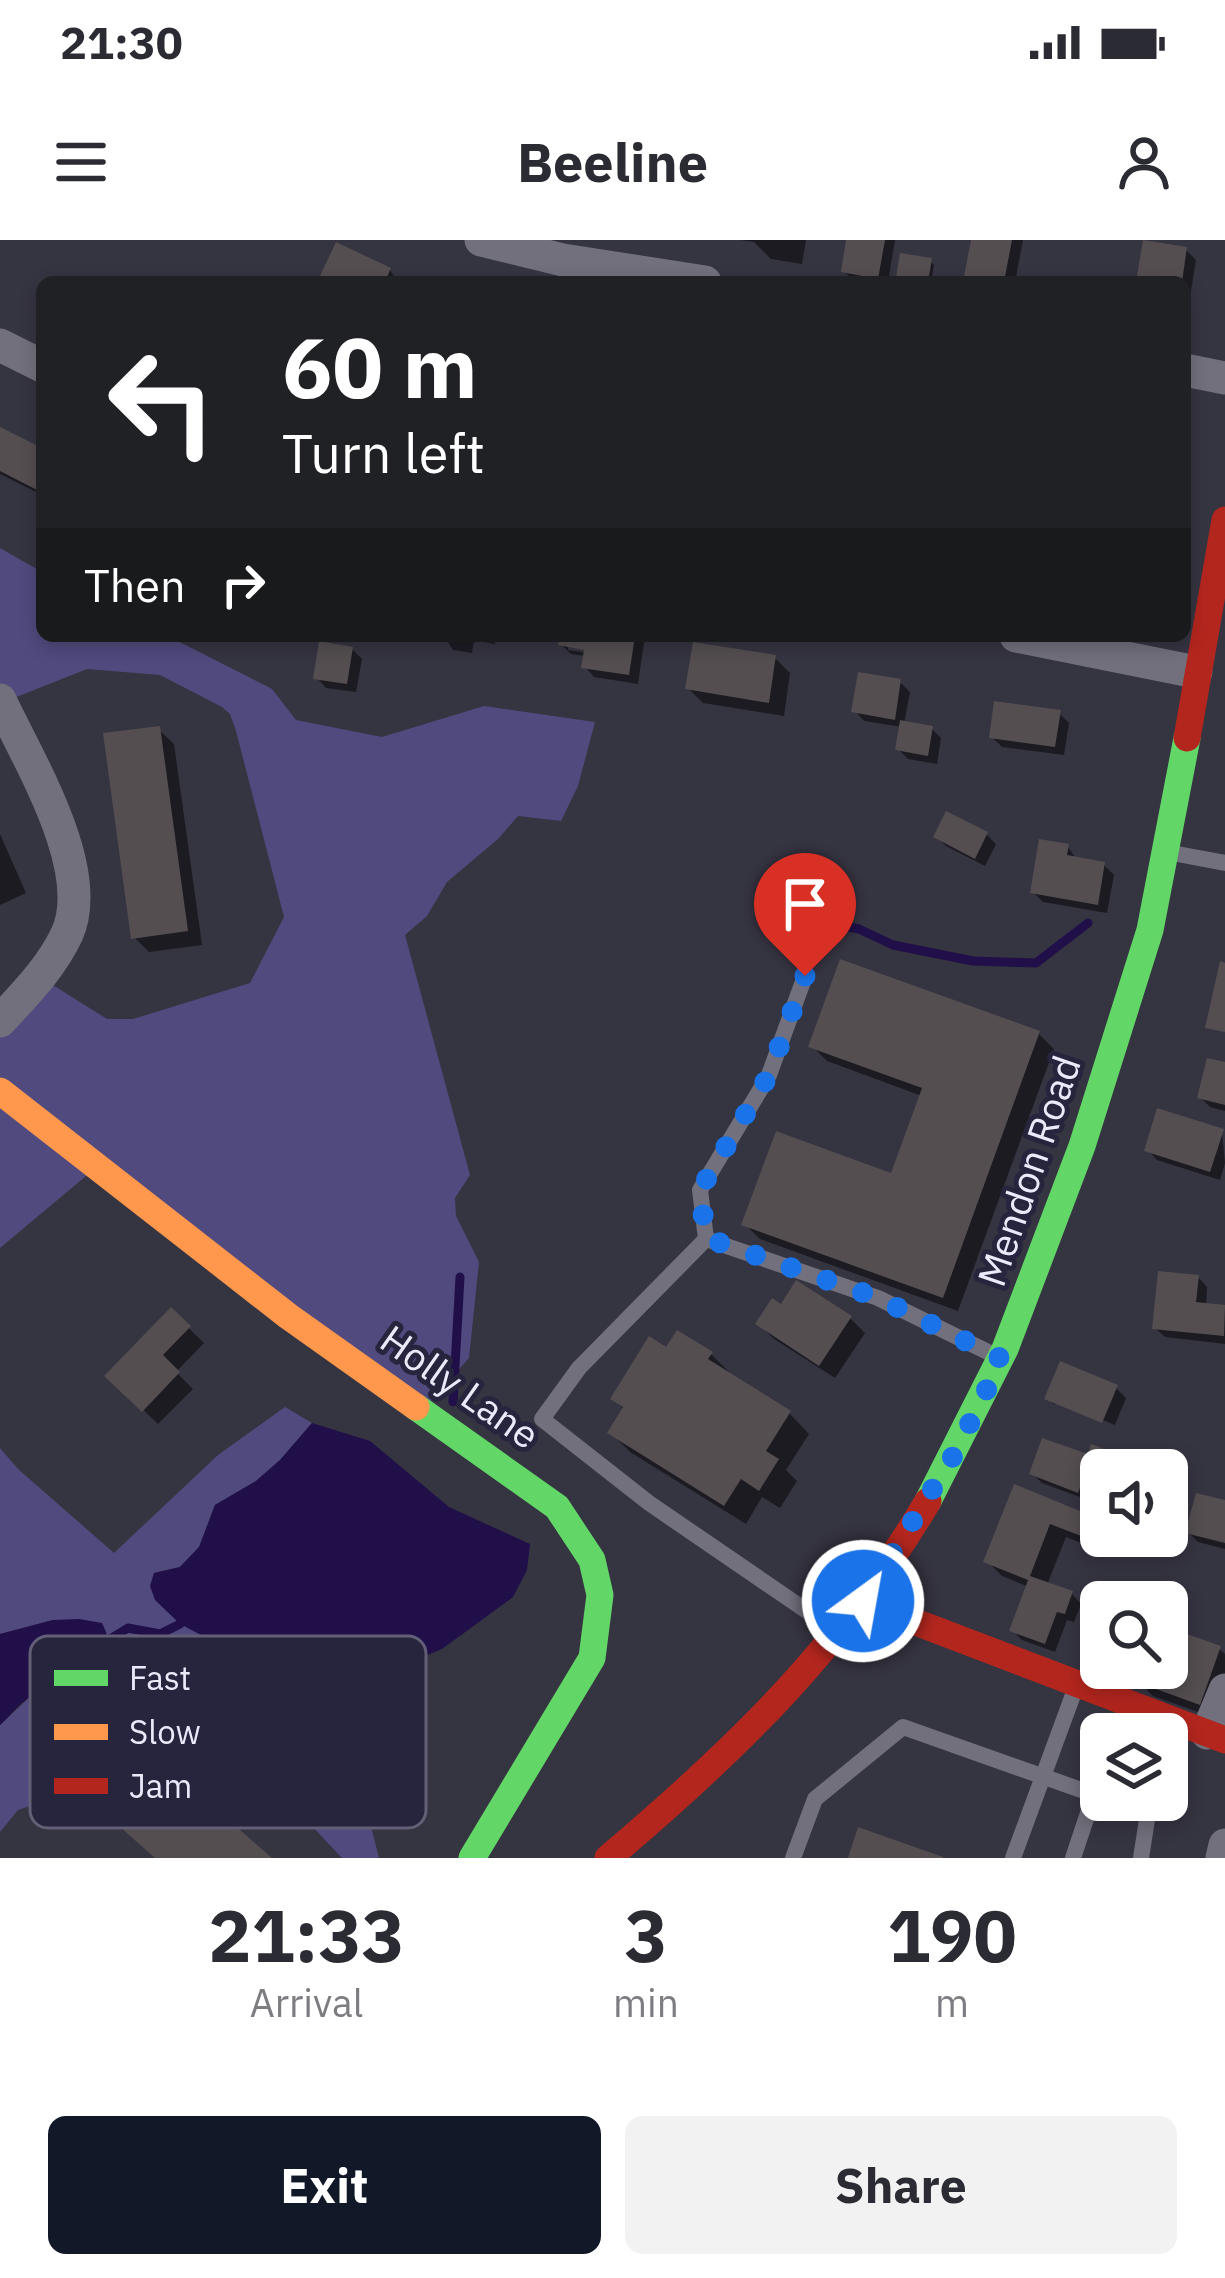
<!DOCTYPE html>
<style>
body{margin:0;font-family:"IBM Plex Sans",sans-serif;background:#f2f2f3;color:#2b2b33;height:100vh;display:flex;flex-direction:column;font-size:45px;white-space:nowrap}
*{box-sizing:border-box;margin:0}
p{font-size:39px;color:#7c7c81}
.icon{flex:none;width:66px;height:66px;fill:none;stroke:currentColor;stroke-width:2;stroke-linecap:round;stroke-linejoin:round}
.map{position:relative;height:1618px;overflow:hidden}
.panel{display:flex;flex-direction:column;background:#fff;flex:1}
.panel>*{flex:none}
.hud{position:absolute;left:36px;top:36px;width:1155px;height:366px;border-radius:18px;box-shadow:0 6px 18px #0003;background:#202124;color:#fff;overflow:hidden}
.fabs{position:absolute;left:1080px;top:1209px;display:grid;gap:24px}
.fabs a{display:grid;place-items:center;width:108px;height:108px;border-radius:18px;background:#fff;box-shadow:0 6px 18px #0003;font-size:60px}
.pin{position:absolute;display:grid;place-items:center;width:102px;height:102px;color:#fff;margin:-123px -51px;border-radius:50% 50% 50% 0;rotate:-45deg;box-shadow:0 0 12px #0007}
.pin .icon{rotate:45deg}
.me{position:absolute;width:132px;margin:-66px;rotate:32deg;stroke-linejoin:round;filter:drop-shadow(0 0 9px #0008)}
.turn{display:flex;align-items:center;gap:42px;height:252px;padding:0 48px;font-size:54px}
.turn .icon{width:156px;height:156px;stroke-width:2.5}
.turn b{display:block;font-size:84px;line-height:102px}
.then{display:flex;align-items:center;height:114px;padding:0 48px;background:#0003;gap:24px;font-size:45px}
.eta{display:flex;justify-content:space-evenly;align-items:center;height:204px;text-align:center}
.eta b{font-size:72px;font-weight:700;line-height:84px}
.primary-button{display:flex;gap:24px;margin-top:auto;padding:24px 48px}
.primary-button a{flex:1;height:138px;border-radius:18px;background:#111827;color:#fff;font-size:48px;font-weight:700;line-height:138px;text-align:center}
.primary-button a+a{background:#f2f2f3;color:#2b2b33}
.status{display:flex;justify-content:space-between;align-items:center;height:84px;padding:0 60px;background:#fff;direction:ltr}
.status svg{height:33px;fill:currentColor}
header{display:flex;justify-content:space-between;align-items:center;height:156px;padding:0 48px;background:#fff;font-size:54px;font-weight:700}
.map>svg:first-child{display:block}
.green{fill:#514a7e}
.water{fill:#200f49}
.shadow{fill:#0007;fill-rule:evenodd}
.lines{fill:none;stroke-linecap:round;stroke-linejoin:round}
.stream{stroke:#200f49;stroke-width:9}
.building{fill:#544e51}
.lane{stroke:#71707c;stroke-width:16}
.street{stroke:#71707c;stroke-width:33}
.fast{stroke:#63d668;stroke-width:27}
.slow{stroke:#ff974d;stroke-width:27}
.jam{stroke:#b3261e;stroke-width:27}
.route{stroke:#1a73e8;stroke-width:21;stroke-dasharray:0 37.8}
.labels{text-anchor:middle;stroke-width:10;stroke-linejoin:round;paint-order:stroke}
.street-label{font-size:39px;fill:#ebeafb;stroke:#27243d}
.key{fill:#27243d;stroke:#625f76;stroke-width:3}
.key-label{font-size:33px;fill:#ebeafb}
</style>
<div class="status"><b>21:30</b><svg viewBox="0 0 49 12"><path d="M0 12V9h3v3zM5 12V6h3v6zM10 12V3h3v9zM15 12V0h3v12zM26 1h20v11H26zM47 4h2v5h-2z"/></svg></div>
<header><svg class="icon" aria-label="menu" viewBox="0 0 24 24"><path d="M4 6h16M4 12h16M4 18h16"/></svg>Beeline<svg class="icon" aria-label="person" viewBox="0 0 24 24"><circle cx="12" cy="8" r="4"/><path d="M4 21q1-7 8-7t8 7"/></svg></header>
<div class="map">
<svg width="1225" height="1618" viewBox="0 0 1225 1618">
<rect width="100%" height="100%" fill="#353441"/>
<!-- green -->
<path class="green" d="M 0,308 L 42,332 L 42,396 L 168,396 L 272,449 L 296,480 L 382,497 L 484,466 L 595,482 L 578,546 L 561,581 L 518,576 L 498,599 L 447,642 L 427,676 L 405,695 L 470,935 L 455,958 L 456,976 L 479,1022 L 469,1118 L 420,1173 L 92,931 L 0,1008 L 0,778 L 48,742 L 107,779 L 133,779 L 250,743 L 284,677 L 236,491 L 230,474 L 222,467 L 160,435 L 87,429 L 9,460 L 0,455 Z
M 285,1167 L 312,1183 L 280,1220 L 256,1241 L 215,1265 L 199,1307 L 180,1327 L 154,1333 L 278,1435 L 346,1448 L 359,1539 L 379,1618 L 342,1618 C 294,1567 271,1536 204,1511 C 195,1508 195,1510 186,1511 C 164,1511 142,1507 122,1497 L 92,1507 L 75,1520 L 41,1562 L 18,1570 L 0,1592 L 0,1485 L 33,1454 L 61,1446 L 53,1380 L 0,1394 L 0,1208 L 18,1229 L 114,1313 L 218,1215 Z"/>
<!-- water -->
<path class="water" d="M 312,1183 L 370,1201 L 449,1267 L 530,1304 L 527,1330 L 513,1357 L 442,1409 L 346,1448 L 278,1435 L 180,1384 L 155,1360 L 150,1346 L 154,1333 L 180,1327 L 199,1307 L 215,1265 L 256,1241 L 280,1220 Z
M 79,1379 L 102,1383 C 128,1434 67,1438 36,1453 C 23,1459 11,1475 0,1485 L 0,1394 L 53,1380 Z"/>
<!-- shadow -->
<path class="shadow" d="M 740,0 L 806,0 L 802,24 L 771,19 L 754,2 Z
M 849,0 L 895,0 L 888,42 L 854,41 L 844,31 Z
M 974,0 L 1023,0 L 1015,42 L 966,42 Z
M 1186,10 L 1196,20 L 1189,63 L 1185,62 L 1185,42 L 1139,42 Z
M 930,21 L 934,25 L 931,42 L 907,42 L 899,37 Z
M 390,30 L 398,42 L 327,42 Z
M 0,190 L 42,212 L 42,255 L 0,234 Z
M 444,396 L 496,396 L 495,404 L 474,400 L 472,413 L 453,410 Z
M 563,396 L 645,396 L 638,444 L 594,437 L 585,427 L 586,416 L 571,414 L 561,404 ZM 568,404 L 599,415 L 568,410 Z
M 352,409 L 362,419 L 356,452 L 326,448 L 317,438 Z
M 775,418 L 790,433 L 784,476 L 703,463 L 688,448 Z
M 900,442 L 910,452 L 904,484 L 932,489 L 941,498 L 937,524 L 908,519 L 898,509 L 902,487 L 864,481 L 855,471 Z
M 1059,473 L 1069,483 L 1064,515 L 1002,507 L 992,497 Z
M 158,489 L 174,504 L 202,705 L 149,712 L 134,697 Z
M 0,594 L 26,653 L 0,665 Z
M 987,595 L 996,604 L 985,626 L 946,606 L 936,596 Z
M 1068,607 L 1077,620 L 1104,625 L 1114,635 L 1107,673 L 1043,662 L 1033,652 Z
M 1039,794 L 1054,809 L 958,1071 L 760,999 L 745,984 L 893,937 L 922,856 L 827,821 L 812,806 Z
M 1225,825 L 1225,871 L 1210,867 L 1200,857 Z
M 1222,892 L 1225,923 L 1220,940 L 1157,920 L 1148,910 Z
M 1198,1037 L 1207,1047 L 1206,1066 L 1225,1068 L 1225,1104 L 1165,1097 L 1155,1088 Z
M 171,1071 L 204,1103 L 176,1132 L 193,1149 L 158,1184 L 108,1136 Z
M 850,1078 L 865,1093 L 835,1138 L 774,1099 L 759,1084 Z
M 667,1111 L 711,1114 L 731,1134 L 789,1173 L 809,1194 L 786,1230 L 797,1241 L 780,1268 L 762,1257 L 746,1284 L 630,1212 L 610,1192 L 625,1170 L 614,1159 Z
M 1116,1148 L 1126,1158 L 1115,1185 L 1055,1160 L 1055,1165 L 1047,1158 Z
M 1110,1215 L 1120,1224 L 1118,1230 L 1101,1230 L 1101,1245 L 1095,1242 L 1088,1260 L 1042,1243 L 1032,1233 Z
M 1015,1248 L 1096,1280 L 1101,1285 L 1101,1296 L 1110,1296 L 1104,1312 L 1066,1297 L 1047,1345 L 1072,1354 L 1081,1364 L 1074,1382 L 1067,1380 L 1055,1412 L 1022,1400 L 1012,1390 L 1029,1347 L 1002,1336 L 987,1321 Z
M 1100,1257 L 1101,1258 L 1101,1278 L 1095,1273 Z
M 1225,1263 L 1225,1309 L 1198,1302 L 1188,1292 Z
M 1167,1390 L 1219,1409 L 1225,1414 L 1225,1451 L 1215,1478 L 1153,1456 L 1140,1443 L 1103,1428 L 1167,1428 Z
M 1101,1400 L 1101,1426 L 1094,1419 Z"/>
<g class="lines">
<!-- stream -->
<path class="stream" d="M 795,676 L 859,689 L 893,705 L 973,721 L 1036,723 L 1088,683
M 453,1162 L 460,1037
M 110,1399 L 128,1388 L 160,1394 L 180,1384"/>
</g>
<!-- building -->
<path class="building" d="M 846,0 L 885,0 L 878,39 L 841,32 Z
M 971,0 L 1012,0 L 1004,42 L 963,42 Z
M 1143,0 L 1187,7 L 1182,42 L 1136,42 Z
M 336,2 L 391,28 L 385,42 L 327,42 L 319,38 Z
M 900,13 L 932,18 L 928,42 L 896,38 Z
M 0,187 L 42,208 L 39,251 L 0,231 Z
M 560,396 L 635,396 L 629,435 L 581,428 L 584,410 L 558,405 Z
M 319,401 L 353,407 L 347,444 L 313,439 Z
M 693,402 L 776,415 L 769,463 L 685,449 Z
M 858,432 L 901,439 L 895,480 L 851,472 Z
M 994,461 L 1061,470 L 1055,507 L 989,498 Z
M 900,480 L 933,486 L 928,516 L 895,510 Z
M 160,486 L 188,691 L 131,699 L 103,493 Z
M 946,571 L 988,592 L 975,619 L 933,597 Z
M 1039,599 L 1069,604 L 1067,615 L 1105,622 L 1098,665 L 1030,653 Z
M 840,719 L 1040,791 L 943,1058 L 741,985 L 776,891 L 891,933 L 922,848 L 808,807 Z
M 1220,721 L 1225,723 L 1225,792 L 1205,788 Z
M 1207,818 L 1225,822 L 1225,865 L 1197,858 Z
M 1157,868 L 1224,889 L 1210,932 L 1144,911 Z
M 1158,1031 L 1199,1035 L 1196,1062 L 1225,1065 L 1224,1096 L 1152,1089 Z
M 796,1040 L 852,1076 L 819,1126 L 755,1084 L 772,1058 L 781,1064 Z
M 171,1067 L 191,1086 L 163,1115 L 180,1132 L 142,1172 L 104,1136 Z
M 677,1090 L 713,1112 L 708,1119 L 791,1171 L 766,1211 L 779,1219 L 759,1251 L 741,1239 L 724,1266 L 607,1193 L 623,1167 L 610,1159 L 649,1096 L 666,1107 Z
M 1060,1121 L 1118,1145 L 1102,1183 L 1044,1159 Z
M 1042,1198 L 1088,1214 L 1091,1204 L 1112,1212 L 1105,1230 L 1101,1230 L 1101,1240 L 1085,1235 L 1078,1253 L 1029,1234 Z
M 1014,1244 L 1097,1278 L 1089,1299 L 1050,1284 L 1030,1336 L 1073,1351 L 1065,1374 L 1057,1372 L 1045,1404 L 1009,1391 L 1028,1340 L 983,1322 Z
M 1196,1253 L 1225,1260 L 1225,1303 L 1185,1293 Z
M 1167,1387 L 1221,1406 L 1200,1465 L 1134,1441 L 1139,1428 L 1167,1428 Z
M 170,1529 L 272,1618 L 155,1618 L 119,1586 Z
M 858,1587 L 943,1617 L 943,1618 L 848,1618 Z"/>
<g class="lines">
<!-- lane -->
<path class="lane" d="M 1172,613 L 1225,623
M 706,999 L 700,950 L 769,835 L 805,736
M 833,1389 L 649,1263 L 542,1179 L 579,1128 L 706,999 L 878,1058 L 996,1116
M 1109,1560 L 1148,1573 L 1141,1618
M 793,1618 L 815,1559 L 903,1487 L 1101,1557
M 1013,1618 L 1077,1444
M 1073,1618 L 1094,1555"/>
<!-- street -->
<path class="street" d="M 481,0 L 563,20 L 705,42
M 0,105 L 42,126
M 1185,130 L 1225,138
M 1016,396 L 1196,432
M 0,460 C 28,520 96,629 67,694 C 51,728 25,754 0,781
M 1207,1493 L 1225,1450
M 1222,1618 L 1225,1605"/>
<!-- fast -->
<path class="fast" d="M 416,1167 L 557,1267 L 592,1320 L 600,1355 L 592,1418 L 472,1618
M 928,1261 L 1005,1109 L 1082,906 L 1150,690 L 1187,498"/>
<!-- slow -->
<path class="slow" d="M 0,851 L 288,1076 L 416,1167"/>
<!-- jam -->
<path class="jam" d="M 1187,498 L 1225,280
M 863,1362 L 1225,1500
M 608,1618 C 738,1508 840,1409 928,1261"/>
</g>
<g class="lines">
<!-- route -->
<path class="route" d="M 805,736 L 769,835 L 700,950 L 706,998 L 878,1058 L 1002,1119 L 955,1213 L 863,1361"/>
</g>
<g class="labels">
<!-- street labels -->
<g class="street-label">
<text transform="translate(1029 931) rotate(-71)" y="14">Mendon Road</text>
<text transform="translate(460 1147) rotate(35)" y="14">Holly Lane</text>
</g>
</g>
<!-- legend -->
<rect x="30" y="1396" width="396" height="192" rx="18" class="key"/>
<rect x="54" y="1430" width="54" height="16" fill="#63d668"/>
<rect x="54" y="1484" width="54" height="16" fill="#ff974d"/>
<rect x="54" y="1538" width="54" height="16" fill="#b3261e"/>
<g class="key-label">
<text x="129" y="1450">Fast</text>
<text x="129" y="1504">Slow</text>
<text x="129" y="1558">Jam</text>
</g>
</svg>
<div class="fabs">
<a><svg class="icon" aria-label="sound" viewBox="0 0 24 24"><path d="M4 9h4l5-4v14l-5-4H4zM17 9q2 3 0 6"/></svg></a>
<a><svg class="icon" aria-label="search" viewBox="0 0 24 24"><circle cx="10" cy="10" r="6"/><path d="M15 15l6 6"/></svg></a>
<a><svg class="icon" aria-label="layers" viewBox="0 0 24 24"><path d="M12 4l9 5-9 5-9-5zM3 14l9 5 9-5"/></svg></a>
</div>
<div class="pin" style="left:805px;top:736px;background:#d93025"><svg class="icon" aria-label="arrive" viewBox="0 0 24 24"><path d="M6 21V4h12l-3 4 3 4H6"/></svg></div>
<svg class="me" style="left:863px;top:1361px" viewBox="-20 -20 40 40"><circle r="17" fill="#1a73e8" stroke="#fff" stroke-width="3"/><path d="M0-11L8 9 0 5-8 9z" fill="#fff"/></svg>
<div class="hud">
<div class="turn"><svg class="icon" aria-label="left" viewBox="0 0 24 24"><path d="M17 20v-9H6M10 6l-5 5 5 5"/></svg><div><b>60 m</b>Turn left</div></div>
<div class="then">Then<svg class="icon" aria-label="right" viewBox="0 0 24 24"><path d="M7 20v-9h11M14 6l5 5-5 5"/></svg></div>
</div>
</div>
<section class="panel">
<div class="eta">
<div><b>21:33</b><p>Arrival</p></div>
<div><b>3</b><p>min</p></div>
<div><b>190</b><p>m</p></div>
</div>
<div class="primary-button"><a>Exit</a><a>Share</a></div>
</section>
